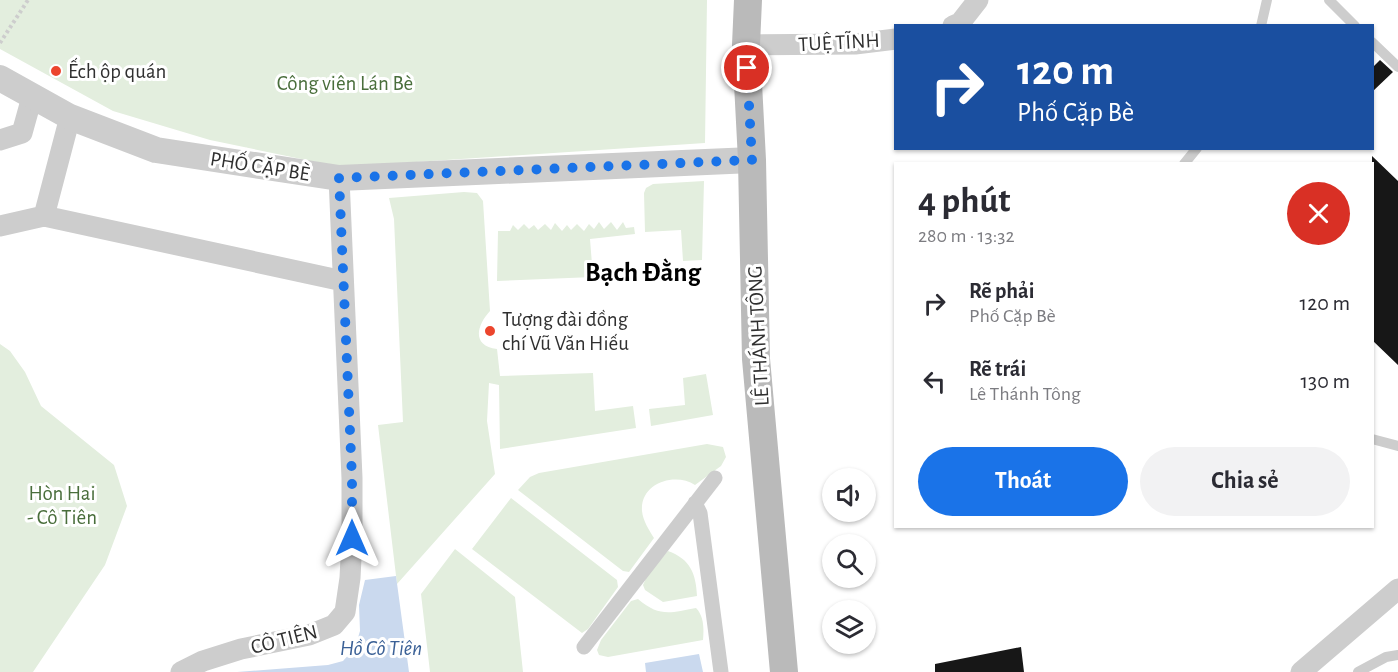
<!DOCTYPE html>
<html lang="vi">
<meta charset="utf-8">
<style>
body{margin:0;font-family:"Alegreya Sans",sans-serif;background:#f2f2f3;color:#2b2b33;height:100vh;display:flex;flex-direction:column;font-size:22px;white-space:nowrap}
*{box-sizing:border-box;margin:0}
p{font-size:20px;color:#7c7c81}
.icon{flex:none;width:33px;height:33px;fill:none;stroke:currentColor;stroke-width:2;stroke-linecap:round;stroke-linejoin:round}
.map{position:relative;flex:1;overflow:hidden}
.drawer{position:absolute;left:894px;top:162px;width:480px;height:366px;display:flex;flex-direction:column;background:#fff;border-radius:0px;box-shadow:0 2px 4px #0004}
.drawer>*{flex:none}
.guide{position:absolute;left:894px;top:24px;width:480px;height:126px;border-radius:0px;box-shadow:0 2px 4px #0004;background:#1a4fa0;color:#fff;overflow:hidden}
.tools{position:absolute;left:822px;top:468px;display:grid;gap:12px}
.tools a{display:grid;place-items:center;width:54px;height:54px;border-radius:50%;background:#fff;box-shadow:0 2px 4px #0004;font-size:30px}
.pin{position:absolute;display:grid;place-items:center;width:51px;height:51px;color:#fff;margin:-26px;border:3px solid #fff;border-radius:50%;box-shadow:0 2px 6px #0007}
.me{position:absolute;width:66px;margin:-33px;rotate:0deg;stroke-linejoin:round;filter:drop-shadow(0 0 4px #0008)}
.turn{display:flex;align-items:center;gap:21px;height:126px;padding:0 24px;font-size:27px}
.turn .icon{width:78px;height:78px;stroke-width:2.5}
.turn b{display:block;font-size:42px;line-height:51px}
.round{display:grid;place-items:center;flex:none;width:63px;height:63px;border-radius:32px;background:#f2f2f3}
.summary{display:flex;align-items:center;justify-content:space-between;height:102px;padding:0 24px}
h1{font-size:36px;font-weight:600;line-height:45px}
.primary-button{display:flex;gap:12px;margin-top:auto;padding:12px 24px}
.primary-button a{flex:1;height:69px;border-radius:36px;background:#1a73e8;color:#fff;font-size:24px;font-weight:600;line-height:69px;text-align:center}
.primary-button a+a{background:#f2f2f3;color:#2b2b33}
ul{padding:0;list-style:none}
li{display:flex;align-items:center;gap:18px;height:78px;padding:0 24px}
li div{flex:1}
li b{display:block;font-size:22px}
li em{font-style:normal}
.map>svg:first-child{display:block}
.green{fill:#e3eede}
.water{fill:#cad9ee}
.building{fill:#171717}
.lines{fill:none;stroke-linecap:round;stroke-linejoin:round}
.path{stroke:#cdcdcd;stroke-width:4;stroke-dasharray:3 3;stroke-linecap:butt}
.service{stroke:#cdcdcd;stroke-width:10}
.pedestrian{stroke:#cdcdcd;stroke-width:15}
.minor{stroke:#cdcdcd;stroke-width:21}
.tertiary{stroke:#cdcdcd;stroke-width:26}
.secondary{stroke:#bababa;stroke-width:28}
.route{stroke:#1a73e8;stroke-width:10;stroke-dasharray:0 18}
.poi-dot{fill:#ec452d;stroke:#fff;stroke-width:2}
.labels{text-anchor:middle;stroke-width:6;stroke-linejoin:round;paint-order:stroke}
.street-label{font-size:21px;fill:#303030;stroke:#fff}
.poi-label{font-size:21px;fill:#303030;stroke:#fff;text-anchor:start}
.park-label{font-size:21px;fill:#496e3b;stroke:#fff}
.water-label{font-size:22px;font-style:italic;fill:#3a6096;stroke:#fff}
.district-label{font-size:27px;font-weight:bold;fill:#000;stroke:#fff}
</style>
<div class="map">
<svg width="1398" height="672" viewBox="0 0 1398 672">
<rect width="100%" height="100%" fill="#fff"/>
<!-- green -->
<path class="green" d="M 0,0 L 707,0 L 705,143 L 340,167 L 210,140 L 113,111 L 0,49 Z
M 704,181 L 702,260 L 683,261 L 681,230 L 645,232 L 644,193 L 646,188 L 653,184 Z
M 464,192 L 477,193 L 483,201 L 490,311 C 477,325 471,346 497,349 L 500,376 L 593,373 L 595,411 L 633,406 L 636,428 L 500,449 L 499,385 L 489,383 L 487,421 L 495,474 L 397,584 L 378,425 L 403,422 L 394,219 L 389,198 Z
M 599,222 L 604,229 L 611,222 L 617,230 L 623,222 L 626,228 L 634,227 L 635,234 L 590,239 L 593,277 L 497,281 L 498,231 L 510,231 L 513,225 L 518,230 L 524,224 L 529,229 L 534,225 L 538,230 L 545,224 L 551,230 L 555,223 L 562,231 L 567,225 L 571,230 L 577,224 L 584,231 L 589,224 L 594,229 Z
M 0,344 L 10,351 L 25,372 L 41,406 L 114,465 L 127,506 L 105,565 L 33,672 L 0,672 Z
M 706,374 L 713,415 L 651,426 L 649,409 L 685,405 L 683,378 Z
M 707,444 L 723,447 L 726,457 L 721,466 L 695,485 C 675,472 640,483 642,511 C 643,521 649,530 654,538 L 629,572 L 623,571 L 518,490 L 530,477 L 539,473 Z
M 511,498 L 617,580 L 618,587 L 588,629 L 582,633 L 472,549 Z
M 455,549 L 515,597 L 523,672 L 430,672 L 421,594 Z
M 668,551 C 690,559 696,573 697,596 L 663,602 L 645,590 L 643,585 L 648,574 Z
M 638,599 C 659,617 670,613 696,608 C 704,616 704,629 703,640 L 608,657 L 599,655 L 597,650 L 601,640 L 631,601 Z"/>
<!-- water -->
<path class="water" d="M 396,576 L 409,672 L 237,672 L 328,665 L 343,661 L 352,651 L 357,641 L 360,631 L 359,605 L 365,580 Z
M 699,654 L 703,672 L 646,672 L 645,663 Z"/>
<!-- building -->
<path class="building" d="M 1380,60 L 1393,72 L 1372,92 L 1372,68 Z
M 1372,156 L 1398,181 L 1398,365 L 1372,340 Z
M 1021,647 L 1024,672 L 935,672 L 935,664 Z"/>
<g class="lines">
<!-- path -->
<path class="path" d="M 0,43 L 28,0"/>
<!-- service -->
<path class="service" d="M 1329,0 L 1355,26
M 1261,26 L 1267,0
M 1372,42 L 1398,67
M 1184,164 L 1197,148
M 1372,439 L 1398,446
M 1358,672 L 1386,657 L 1398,655"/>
<!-- pedestrian -->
<path class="pedestrian" d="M 695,503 L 700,513 L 721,672
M 584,647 L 715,478"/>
<!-- minor -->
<path class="minor" d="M 953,26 L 960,23 L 978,0
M 746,45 L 855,44 L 896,39
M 0,140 L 22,133 L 32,97
M 44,216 L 70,117
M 0,226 L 44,216 L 343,281
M 181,672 L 203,661 L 241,649 L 309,635 L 334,625 L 345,612 L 350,578 L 352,538 L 352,478 L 339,178
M 1301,672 L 1398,589"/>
<!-- tertiary -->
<path class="tertiary" d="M 0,78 L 70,117 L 156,150 L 339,178 L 752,160"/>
<!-- secondary -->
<path class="secondary" d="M 748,0 L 746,45 L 752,160 L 756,359 L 784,672"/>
</g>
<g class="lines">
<!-- route -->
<path class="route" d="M 352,538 L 352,478 L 339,178 L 752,160 L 747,68"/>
</g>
<!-- markers -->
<g class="poi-dot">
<circle cx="56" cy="71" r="6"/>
<circle cx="490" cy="331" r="6"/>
</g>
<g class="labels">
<!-- street labels -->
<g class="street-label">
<text transform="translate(839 42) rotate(-3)" y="7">TUỆ TĨNH</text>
<text transform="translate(260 166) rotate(9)" y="7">PHỐ CẶP BÈ</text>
<text transform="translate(758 336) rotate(-93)" y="7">LÊ THÁNH TÔNG</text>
<text transform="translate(284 639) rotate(-14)" y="7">CÔ TIÊN</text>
</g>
<!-- poi labels -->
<g class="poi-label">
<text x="68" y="78">Ếch ộp quán</text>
<text x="502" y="326">Tượng đài đồng<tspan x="502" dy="24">chí Vũ Văn Hiếu</tspan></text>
</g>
<!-- park labels -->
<g class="park-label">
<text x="345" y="90">Công viên Lán Bè</text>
<text x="62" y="500">Hòn Hai<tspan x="62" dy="24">- Cô Tiên</tspan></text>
</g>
<!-- water labels -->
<g class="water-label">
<text x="381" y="655">Hồ Cô Tiên</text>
</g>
<!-- district labels -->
<g class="district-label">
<text x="643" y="281">Bạch Đằng</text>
</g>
</g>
</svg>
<div class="tools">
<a><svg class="icon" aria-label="sound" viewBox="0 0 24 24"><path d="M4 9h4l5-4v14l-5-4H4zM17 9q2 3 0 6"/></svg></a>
<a><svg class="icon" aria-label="search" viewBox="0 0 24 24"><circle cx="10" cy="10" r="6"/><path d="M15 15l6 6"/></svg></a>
<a><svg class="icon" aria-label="layers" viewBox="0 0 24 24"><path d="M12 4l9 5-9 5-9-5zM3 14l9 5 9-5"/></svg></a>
</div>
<div class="pin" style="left:747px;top:68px;background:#d93025"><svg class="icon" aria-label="arrive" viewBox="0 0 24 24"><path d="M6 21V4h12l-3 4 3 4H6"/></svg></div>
<svg class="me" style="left:352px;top:538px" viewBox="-20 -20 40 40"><path d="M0-17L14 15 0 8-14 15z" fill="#1a73e8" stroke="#fff" stroke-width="4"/></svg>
<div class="guide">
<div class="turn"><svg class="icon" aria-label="right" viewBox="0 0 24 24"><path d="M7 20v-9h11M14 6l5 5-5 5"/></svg><div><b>120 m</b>Phố Cặp Bè</div></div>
</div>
<section class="drawer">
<div class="summary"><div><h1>4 phút</h1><p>280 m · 13:32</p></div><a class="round" style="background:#d93025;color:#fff"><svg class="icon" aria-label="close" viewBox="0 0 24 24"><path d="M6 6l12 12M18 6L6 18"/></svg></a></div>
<ul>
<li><svg class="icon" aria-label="right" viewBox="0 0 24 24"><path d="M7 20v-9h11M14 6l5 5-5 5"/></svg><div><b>Rẽ phải</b><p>Phố Cặp Bè</p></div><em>120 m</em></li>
<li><svg class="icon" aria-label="left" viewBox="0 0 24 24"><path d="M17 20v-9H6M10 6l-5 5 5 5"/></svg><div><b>Rẽ trái</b><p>Lê Thánh Tông</p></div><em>130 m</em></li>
</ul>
<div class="primary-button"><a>Thoát</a><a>Chia sẻ</a></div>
</section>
</div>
